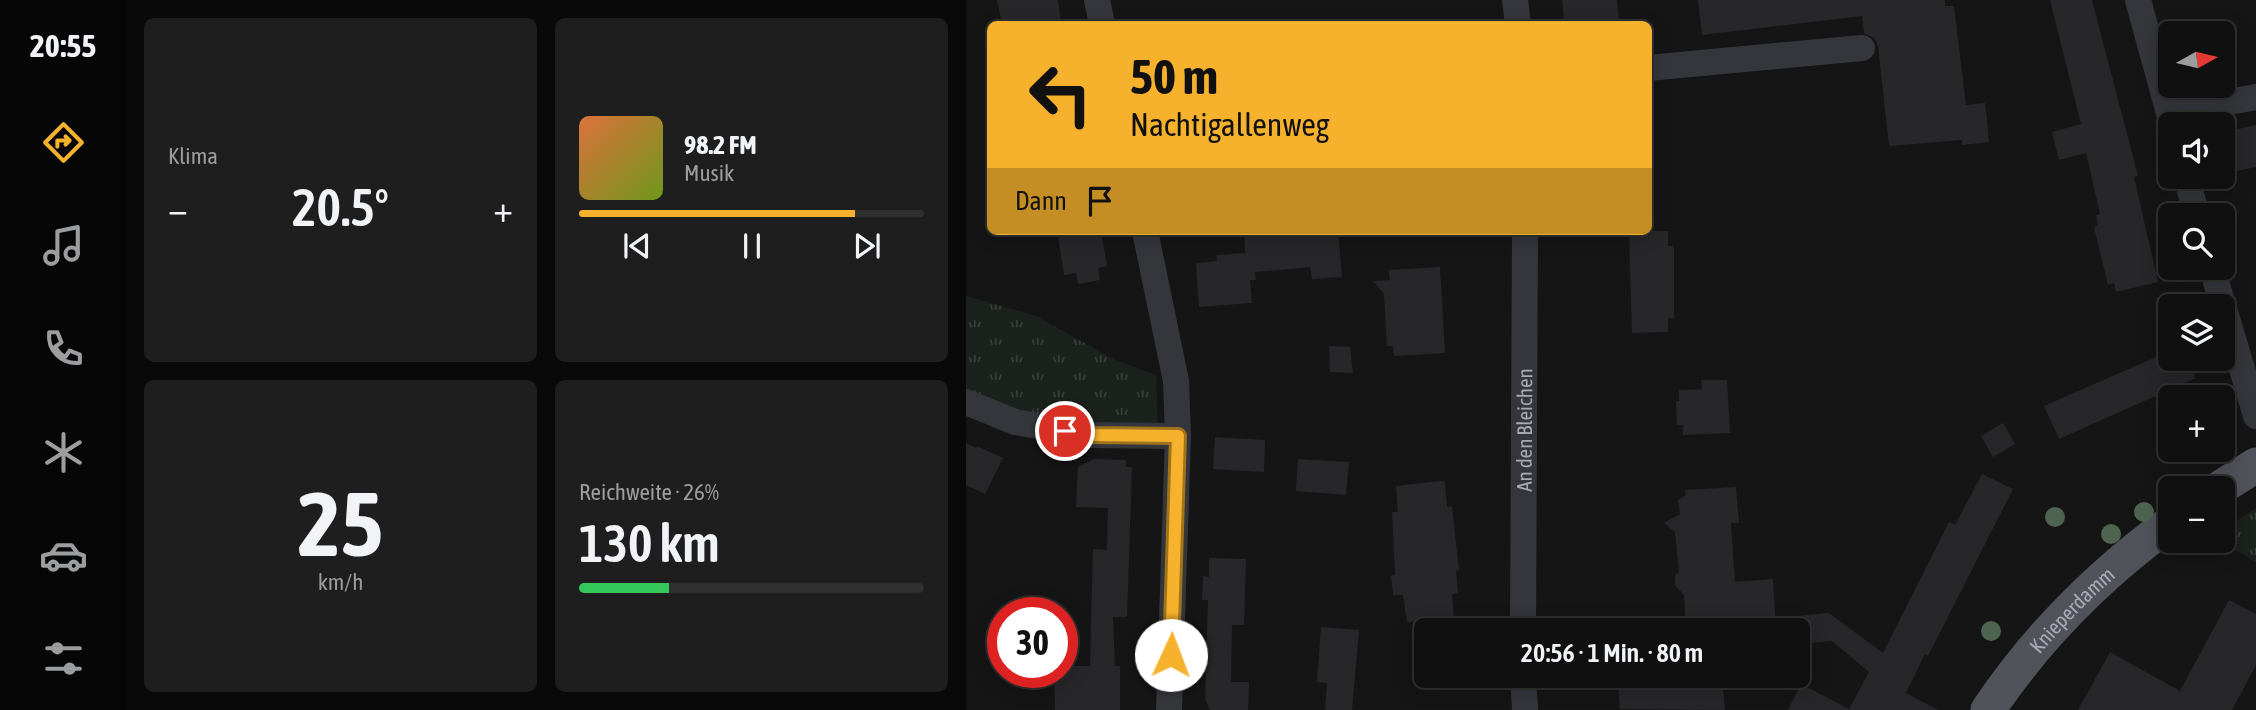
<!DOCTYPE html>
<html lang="de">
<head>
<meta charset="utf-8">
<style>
	body { margin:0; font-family:"Asap Condensed",sans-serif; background:#1e1e1e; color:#f1f3f6; height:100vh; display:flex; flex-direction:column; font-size:26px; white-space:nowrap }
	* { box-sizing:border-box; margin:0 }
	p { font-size:23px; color:#9c9d9f }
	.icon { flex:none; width:38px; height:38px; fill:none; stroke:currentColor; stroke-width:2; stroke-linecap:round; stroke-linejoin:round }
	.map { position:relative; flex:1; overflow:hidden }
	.details { display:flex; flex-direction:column; gap:18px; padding:18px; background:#090909; width:840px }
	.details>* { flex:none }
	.banner { position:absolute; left:21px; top:21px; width:665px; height:214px; border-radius:10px; box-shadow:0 4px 18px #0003,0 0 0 2px #303030; background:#f6b22d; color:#111; overflow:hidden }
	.needle { width:46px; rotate:82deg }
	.fabs { position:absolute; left:1192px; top:21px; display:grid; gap:14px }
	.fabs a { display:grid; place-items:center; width:77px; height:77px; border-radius:10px; background:#101010; box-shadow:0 4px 18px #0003,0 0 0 2px #303030; font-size:35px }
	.speed { position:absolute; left:21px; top:597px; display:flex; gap:14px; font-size:35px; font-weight:700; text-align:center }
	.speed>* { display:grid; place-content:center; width:91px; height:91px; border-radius:50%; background:#101010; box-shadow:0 4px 18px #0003,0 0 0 2px #303030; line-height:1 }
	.speed .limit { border:10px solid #d22; background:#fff; color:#111 }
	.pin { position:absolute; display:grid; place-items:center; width:60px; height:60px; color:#fff; margin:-30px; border:4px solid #fff; border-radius:50%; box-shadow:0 2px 7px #0007 }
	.me { position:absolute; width:77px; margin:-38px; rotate:2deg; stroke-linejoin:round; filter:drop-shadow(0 0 5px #0008) }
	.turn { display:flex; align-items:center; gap:24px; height:147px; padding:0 28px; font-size:32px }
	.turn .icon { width:91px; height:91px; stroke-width:2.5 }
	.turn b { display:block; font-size:49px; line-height:60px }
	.then { display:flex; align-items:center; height:66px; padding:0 28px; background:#0003; gap:14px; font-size:26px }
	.big { font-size:52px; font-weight:600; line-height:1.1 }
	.details .tile { flex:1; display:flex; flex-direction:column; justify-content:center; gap:10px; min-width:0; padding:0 24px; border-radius:10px; background:#1e1e1e }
	.details .dial { align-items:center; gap:0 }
	.dial b { font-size:91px; line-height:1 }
	.song { display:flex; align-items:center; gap:21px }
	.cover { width:84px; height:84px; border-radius:10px; background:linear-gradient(135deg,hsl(20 70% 55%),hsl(80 70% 35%)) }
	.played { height:7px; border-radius:4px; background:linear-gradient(90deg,#f6b22d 80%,#303030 80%) }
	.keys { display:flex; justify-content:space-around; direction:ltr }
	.heat { display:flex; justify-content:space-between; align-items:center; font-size:38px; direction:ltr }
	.charge { height:10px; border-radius:5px; background:linear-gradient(90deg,#34c759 26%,#303030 0) }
	.details .tiles { flex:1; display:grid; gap:18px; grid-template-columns:repeat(2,1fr) }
	.trip { position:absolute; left:448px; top:618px; width:396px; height:70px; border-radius:10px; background:#101010; box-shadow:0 4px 18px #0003,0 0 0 2px #303030; font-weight:600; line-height:70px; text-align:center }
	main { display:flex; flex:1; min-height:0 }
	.dock { display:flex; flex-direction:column; width:126px; justify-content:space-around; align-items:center; background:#060606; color:#9c9d9f }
	.dock .icon { width:49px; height:49px }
	.dock .selected { color:#f6b22d }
	.dock b { font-size:32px; color:#f1f3f6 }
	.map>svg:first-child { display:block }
</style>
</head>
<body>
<main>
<nav class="dock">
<b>20:55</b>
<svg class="icon selected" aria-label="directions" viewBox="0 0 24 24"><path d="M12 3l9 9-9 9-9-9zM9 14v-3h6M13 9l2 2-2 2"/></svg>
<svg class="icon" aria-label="music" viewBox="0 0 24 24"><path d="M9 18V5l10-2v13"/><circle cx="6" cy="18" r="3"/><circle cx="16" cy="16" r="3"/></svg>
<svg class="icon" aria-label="phone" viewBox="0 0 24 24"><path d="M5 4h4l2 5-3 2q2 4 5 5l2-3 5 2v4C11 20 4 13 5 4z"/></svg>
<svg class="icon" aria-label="climate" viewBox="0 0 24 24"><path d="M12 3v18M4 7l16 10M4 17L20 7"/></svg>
<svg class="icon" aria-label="car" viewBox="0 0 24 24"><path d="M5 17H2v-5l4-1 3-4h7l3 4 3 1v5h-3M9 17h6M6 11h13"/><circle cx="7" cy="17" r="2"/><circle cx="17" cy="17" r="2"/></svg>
<svg class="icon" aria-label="filters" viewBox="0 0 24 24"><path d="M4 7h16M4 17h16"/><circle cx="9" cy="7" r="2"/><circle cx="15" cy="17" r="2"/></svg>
</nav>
<section class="details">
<div class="tiles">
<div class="tile"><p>Klima</p>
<div class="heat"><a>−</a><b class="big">20.5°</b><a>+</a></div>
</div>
<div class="tile">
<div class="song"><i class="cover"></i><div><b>98.2 FM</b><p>Musik</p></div></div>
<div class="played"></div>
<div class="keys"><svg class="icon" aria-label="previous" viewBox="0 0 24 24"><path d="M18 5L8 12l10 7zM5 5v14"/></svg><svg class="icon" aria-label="pause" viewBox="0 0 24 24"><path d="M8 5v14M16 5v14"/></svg><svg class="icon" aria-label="next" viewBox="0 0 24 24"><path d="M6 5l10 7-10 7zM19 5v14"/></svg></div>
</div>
<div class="tile dial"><b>25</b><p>km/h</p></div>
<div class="tile"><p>Reichweite · 26%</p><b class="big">130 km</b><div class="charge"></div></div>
</div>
</section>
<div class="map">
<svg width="1290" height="710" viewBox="0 0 1290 710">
	<defs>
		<pattern id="grass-tufts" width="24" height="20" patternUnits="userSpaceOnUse" patternTransform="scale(1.75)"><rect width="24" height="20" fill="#1b211c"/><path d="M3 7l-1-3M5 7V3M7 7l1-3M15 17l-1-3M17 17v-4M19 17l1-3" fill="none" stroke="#393f3b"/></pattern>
	</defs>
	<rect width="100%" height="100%" fill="#151516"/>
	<!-- grass -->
	<path fill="url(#grass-tufts)" d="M0,296L70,316L149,360L190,375L192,430L124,432L0,399Z
		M1290,508V562L1254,541H1256L1257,530Z"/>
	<!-- building -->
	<path fill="#27272a" d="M31,0H92L95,22L79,24H36Z
		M596,0H651L653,24H598Z
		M732,0H979V6H988L1000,105L1019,103L1023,142L996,145V140L923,146L912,46L908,38L898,33L896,16L736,35Z
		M1084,0H1126L1172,176L1168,177L1192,282L1150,292L1148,283L1142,285L1128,227L1132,225L1130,215L1134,214L1120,153L1093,160L1086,132L1115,124Z
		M1290,125V167L1266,172L1263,154L1256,151V138L1263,131Z
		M97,231H135L141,266L132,268L134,280L112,284L110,273L98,275L92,236L98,235Z
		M278,231H372L376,277L346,279L344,267L289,272L290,280H284L286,303L233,307L230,263L251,261L250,255L279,253Z
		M663,231H702V246H708V318H702V332L666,333Z
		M474,267L479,353L428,356L427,346H421L418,294L407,281L424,280L423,270Z
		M363,346L384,347L387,373L364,372Z
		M1204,351V359H1221L1230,378L1093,439L1078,406Z
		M735,380H761L764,433L717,435V425H711L710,401H713V390L736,389Z
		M1037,423L1049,444L1027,457L1015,436Z
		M249,437L299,440L298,472L247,469Z
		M0,443L10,448L11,446L37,458L19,494L0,485Z
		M128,459L160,460V467H166L161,617H147L149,666H154V710H89L88,672H96V666H124L127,549L141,550L142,508L110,507L112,467Z
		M332,459L383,462L380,495L330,491Z
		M1016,474L1047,489L962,656L959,654L940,693L972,710H822L835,684L883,709L903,672L866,641L831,644V616L863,613L917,653L983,522L989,525Z
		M475,481L479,482L481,507L486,506L493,570L490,571L492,593L486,594L488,618L441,622L437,595H427L425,576L429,575L426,512H432L430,486Z
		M770,487L773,523H765L769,582L807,579L810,630H720L718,595L709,585V575L713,572L709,532L698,523L714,514L712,500L720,495L719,490Z
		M243,558L280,559L278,625H266L265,682H283L282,710H244L239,699L242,600H236L237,576L243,577Z
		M1263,600L1290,614V665L1266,710H1112L1144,652L1214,691Z
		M355,627L393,630L386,710H359L361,683L351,682Z
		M651,676H756L759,710L654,709Z"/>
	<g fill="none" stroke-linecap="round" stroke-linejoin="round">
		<!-- minor -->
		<g stroke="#35363c" stroke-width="26">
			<path d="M131,0L136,24"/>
			<path d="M549,0L552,24"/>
			<path d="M1172,0L1206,124"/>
			<path d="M682,68L896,48"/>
			<path d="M1203,113L1290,97"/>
			<path d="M1220,177L1231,215"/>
			<path d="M179,231L210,381L212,436L203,710"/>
			<path d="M1246,268L1290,416"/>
			<path d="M0,402L49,422L123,435L212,436"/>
			<path id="s1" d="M557,630L559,231"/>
			<path d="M557,676L559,710"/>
		</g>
		<!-- major -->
		<g stroke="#51535b" stroke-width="35">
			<path d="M1254,488L1290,465"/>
			<path id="s2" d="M1022,710C1071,637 1133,575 1204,523"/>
		</g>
	</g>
	<!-- trees -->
	<g fill="#4e6350">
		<circle cx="1178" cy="512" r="10"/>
		<circle cx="1089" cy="517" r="10"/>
		<circle cx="1145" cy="534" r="10"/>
		<circle cx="1025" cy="631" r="10"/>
	</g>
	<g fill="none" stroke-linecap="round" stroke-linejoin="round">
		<!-- route casing -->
		<g stroke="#a0741d" stroke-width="18">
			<path id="route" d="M99,431L123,435L212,436L205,655"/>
		</g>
		<!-- route -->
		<use href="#route" stroke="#f6b22d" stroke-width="12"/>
	</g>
	<g text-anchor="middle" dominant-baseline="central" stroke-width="7" stroke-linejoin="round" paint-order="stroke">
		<!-- street labels -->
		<g font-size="21" fill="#a6abb7" stroke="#101011">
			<text stroke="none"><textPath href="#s1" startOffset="200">An den Bleichen</textPath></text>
			<text stroke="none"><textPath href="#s2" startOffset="131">Knieperdamm</textPath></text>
		</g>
	</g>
</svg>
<div class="fabs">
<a><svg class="needle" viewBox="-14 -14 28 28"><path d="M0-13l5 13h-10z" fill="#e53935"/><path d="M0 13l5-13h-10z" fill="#9c9d9f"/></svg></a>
<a><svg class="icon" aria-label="sound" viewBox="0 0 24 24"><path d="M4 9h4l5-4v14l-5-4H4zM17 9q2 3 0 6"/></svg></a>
<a><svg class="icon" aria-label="search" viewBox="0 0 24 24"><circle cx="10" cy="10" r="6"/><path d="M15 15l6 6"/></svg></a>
<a><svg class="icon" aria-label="layers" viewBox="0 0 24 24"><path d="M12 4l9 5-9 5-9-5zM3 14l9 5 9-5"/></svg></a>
<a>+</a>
<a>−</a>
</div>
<div class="speed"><div class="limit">30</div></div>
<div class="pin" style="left:99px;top:431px;background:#d93025"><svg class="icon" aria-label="arrive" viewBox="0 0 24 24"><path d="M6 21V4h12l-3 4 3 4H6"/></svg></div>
<svg class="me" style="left:205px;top:655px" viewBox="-20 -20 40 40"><circle r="19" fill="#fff"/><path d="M0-13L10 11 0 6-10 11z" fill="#f6b22d"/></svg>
<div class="trip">20:56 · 1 Min. · 80 m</div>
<div class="banner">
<div class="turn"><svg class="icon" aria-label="left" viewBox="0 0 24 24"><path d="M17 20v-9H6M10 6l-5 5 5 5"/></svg><div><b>50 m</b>Nachtigallenweg</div></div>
<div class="then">Dann<svg class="icon" aria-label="arrive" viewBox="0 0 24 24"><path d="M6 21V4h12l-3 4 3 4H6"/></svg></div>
</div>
</div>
</main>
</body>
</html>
